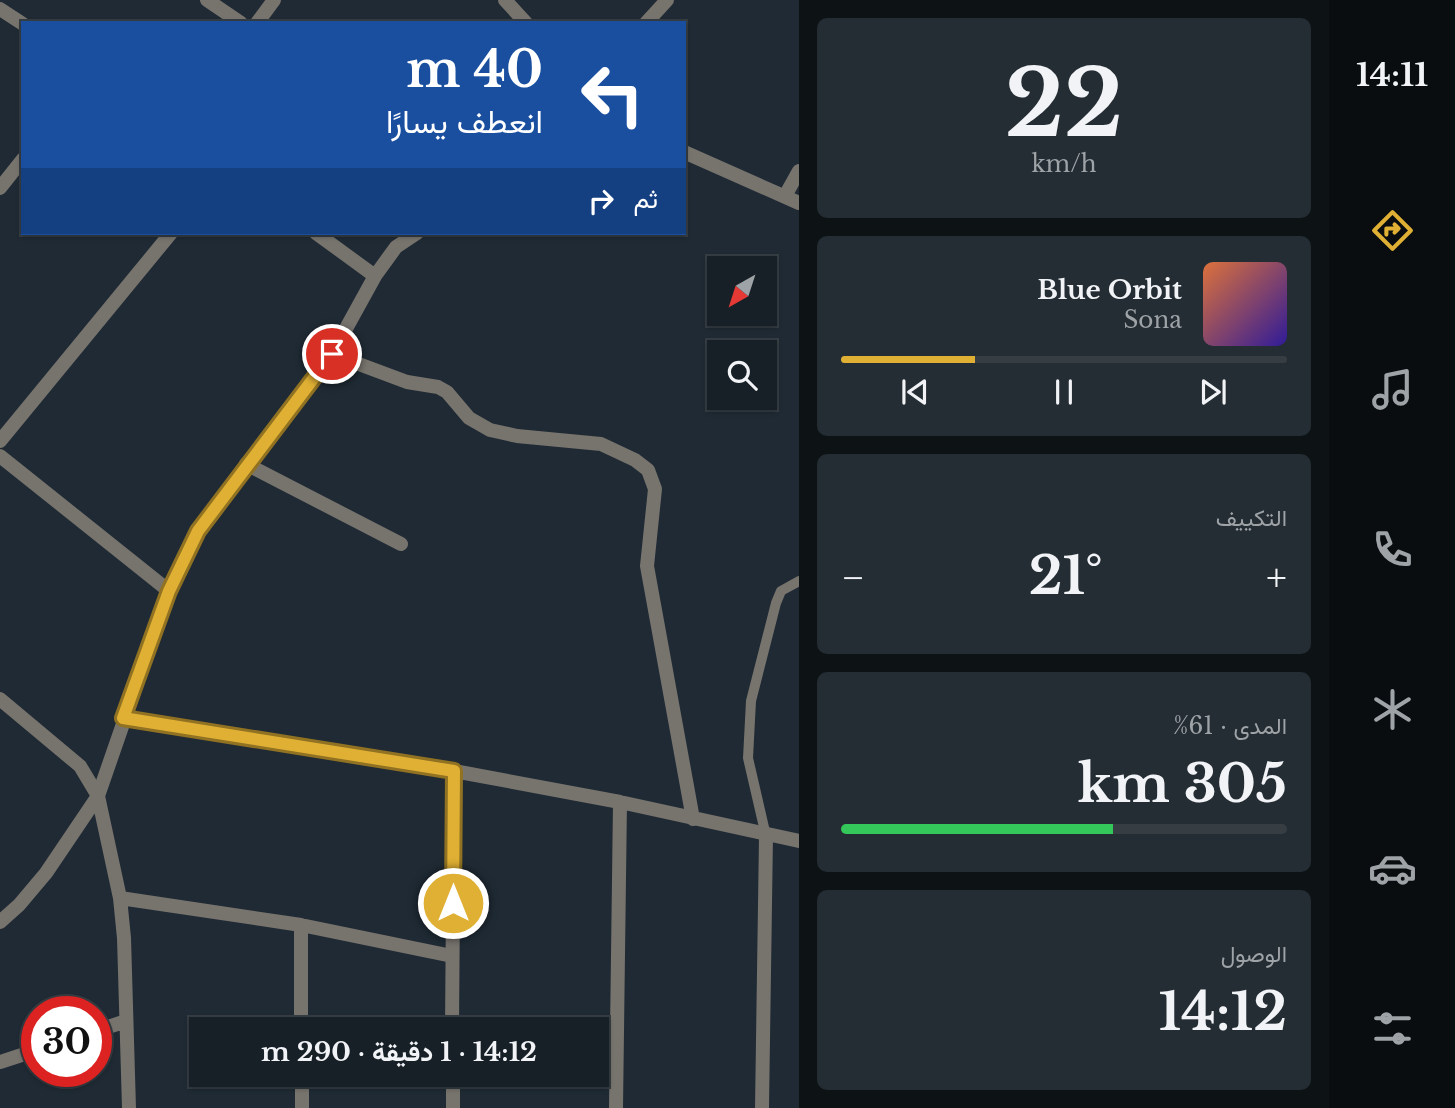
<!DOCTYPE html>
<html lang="ar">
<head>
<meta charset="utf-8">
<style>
	body { margin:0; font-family:"Libre Baskerville",Vazirmatn,serif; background:#242d33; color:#f1f3f6; direction:rtl; height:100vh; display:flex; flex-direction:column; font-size:26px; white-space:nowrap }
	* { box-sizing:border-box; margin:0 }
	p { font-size:23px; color:#9ea3a7 }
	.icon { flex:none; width:38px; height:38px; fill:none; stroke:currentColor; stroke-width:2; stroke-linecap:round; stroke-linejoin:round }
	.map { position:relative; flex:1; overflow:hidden; direction:ltr }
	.sheet { display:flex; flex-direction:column; gap:18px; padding:18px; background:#0d1215; width:530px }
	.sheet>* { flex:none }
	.banner { position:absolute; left:21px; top:21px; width:665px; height:214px; border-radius:0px; box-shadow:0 2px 5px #0004,0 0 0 2px #363e44; direction:rtl; background:#1a4fa0; color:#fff; overflow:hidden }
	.needle { width:46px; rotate:219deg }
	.controls { position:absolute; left:707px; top:256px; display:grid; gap:14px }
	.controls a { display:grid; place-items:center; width:70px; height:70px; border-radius:0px; background:#172027; box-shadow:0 2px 5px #0004,0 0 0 2px #363e44; font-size:35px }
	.speed { position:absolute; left:21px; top:996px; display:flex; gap:14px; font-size:35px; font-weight:700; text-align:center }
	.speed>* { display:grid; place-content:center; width:91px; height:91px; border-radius:50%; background:#172027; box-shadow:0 2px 5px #0004,0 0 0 2px #363e44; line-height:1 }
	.speed .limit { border:10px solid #d22; background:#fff; color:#111 }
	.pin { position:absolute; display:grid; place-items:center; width:60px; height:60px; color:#fff; margin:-30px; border:4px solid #fff; border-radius:50%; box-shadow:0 2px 7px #0007 }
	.me { position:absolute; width:77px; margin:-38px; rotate:0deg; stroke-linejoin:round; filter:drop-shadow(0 0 5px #0008) }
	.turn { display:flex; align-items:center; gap:24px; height:147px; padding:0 28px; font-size:32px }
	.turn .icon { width:91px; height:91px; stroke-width:2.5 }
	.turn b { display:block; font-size:49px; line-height:60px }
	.then { display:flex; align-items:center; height:66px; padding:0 28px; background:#0003; gap:14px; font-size:26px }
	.big { font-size:52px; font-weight:700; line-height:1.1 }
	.sheet .widget { flex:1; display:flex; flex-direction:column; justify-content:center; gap:10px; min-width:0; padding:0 24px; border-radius:10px; background:#242d33 }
	.sheet .dial { align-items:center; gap:0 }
	.dial b { font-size:91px; line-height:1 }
	.song { display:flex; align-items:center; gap:21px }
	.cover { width:84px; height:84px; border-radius:10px; background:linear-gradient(135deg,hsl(20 70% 55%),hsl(250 70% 35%)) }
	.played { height:7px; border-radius:4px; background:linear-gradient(90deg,#dfb034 30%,#363e44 30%) }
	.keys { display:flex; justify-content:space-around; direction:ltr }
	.heat { display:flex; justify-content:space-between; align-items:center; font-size:38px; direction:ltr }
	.charge { height:10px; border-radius:5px; background:linear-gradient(90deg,#34c759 61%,#363e44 0) }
	.trip { position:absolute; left:189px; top:1017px; width:420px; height:70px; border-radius:0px; background:#172027; box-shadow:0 2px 5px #0004,0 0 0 2px #363e44; font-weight:700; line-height:70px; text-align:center; direction:rtl }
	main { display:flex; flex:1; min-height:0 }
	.dock { display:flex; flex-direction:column; width:126px; justify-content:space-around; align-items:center; background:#090d10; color:#9ea3a7 }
	.dock .icon { width:49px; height:49px }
	.dock .on { color:#dfb034 }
	.dock b { font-size:32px; color:#f1f3f6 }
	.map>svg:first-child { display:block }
</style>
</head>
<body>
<main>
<nav class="dock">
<b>14:11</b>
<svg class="icon on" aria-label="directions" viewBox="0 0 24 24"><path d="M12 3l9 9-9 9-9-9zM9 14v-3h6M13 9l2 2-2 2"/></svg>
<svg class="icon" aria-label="music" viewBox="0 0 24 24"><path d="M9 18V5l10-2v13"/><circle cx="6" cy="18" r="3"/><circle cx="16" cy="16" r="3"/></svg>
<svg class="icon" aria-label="phone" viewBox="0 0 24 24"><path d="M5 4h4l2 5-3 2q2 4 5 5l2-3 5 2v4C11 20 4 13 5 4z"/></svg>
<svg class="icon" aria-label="climate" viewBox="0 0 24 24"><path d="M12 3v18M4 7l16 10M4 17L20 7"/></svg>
<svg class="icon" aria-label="car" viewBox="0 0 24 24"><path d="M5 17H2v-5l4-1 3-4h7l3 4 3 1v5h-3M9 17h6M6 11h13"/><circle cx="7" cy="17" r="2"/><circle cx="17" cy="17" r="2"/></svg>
<svg class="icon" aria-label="filters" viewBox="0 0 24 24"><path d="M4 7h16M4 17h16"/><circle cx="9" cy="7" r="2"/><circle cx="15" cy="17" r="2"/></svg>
</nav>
<section class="sheet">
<div class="widget dial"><b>22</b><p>km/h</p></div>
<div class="widget">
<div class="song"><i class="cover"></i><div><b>Blue Orbit</b><p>Sona</p></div></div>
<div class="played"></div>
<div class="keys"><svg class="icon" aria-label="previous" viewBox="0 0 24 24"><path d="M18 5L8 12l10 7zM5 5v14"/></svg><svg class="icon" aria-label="pause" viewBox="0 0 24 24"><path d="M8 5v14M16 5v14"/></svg><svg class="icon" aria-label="next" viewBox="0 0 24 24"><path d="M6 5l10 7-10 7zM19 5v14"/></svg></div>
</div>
<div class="widget"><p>التكييف</p>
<div class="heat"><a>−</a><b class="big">21°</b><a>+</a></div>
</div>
<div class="widget"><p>المدى · 61%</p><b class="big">305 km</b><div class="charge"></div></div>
<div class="widget"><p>الوصول</p><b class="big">14:12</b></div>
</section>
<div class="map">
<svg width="799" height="1108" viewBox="0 0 799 1108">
	<rect width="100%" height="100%" fill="#1f2a34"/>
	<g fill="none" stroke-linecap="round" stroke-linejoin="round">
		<!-- service -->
		<path stroke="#77736d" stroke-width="10" d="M766,836L748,758L751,701L776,603L781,591L799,581"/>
		<!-- minor -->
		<path stroke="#77736d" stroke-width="14" d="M207,0L241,23
			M505,0L526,23
			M0,9L23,24
			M257,23L274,0
			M646,23L667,0
			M684,152L799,203
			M0,188L23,159
			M785,196L799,171
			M316,233L375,276
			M332,354L407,382L438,387L447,392L469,418L490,430L517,436L601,444L635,460L648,470L655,489L647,566L693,819
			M0,441L171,233
			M0,456L169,591
			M246,464L401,544
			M0,699L80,766L98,796L120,898L124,938L129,1108
			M123,718L454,771L620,802L799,841
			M120,898L301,925L452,956
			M0,922L19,905L46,873L98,796L169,591L198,531L332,354L375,276L396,247L417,233
			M301,925V1029
			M452,1029L454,771
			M96,1031L126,1021
			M0,1062L37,1050
			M302,1074V1108
			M453,1074V1108
			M616,1108L620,802
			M762,1108L766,836"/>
	</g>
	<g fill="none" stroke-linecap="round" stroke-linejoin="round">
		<!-- route casing -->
		<g stroke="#917222" stroke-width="18">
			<path id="route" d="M332,354L198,531L169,591L123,718L454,771L453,903"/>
		</g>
		<!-- route -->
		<use href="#route" stroke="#dfb034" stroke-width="12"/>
	</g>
</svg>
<div class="controls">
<a><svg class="needle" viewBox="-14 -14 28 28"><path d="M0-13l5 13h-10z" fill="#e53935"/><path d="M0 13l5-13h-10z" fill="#9ea3a7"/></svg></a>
<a><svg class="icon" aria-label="search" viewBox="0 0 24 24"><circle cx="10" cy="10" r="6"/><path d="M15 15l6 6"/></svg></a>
</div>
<div class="speed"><div class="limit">30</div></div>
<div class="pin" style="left:332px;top:354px;background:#d93025"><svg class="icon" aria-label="arrive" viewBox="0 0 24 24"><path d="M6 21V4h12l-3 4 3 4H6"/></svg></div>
<svg class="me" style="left:453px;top:903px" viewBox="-20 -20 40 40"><circle r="17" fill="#dfb034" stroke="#fff" stroke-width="3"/><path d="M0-11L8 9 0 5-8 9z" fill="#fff"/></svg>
<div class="trip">14:12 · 1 دقيقة · 290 m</div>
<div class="banner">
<div class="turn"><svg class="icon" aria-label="left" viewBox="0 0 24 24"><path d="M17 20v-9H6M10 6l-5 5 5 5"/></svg><div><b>40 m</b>انعطف يسارًا</div></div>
<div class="then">ثم<svg class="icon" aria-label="right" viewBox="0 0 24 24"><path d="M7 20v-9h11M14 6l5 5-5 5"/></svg></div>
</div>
</div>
</main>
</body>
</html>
